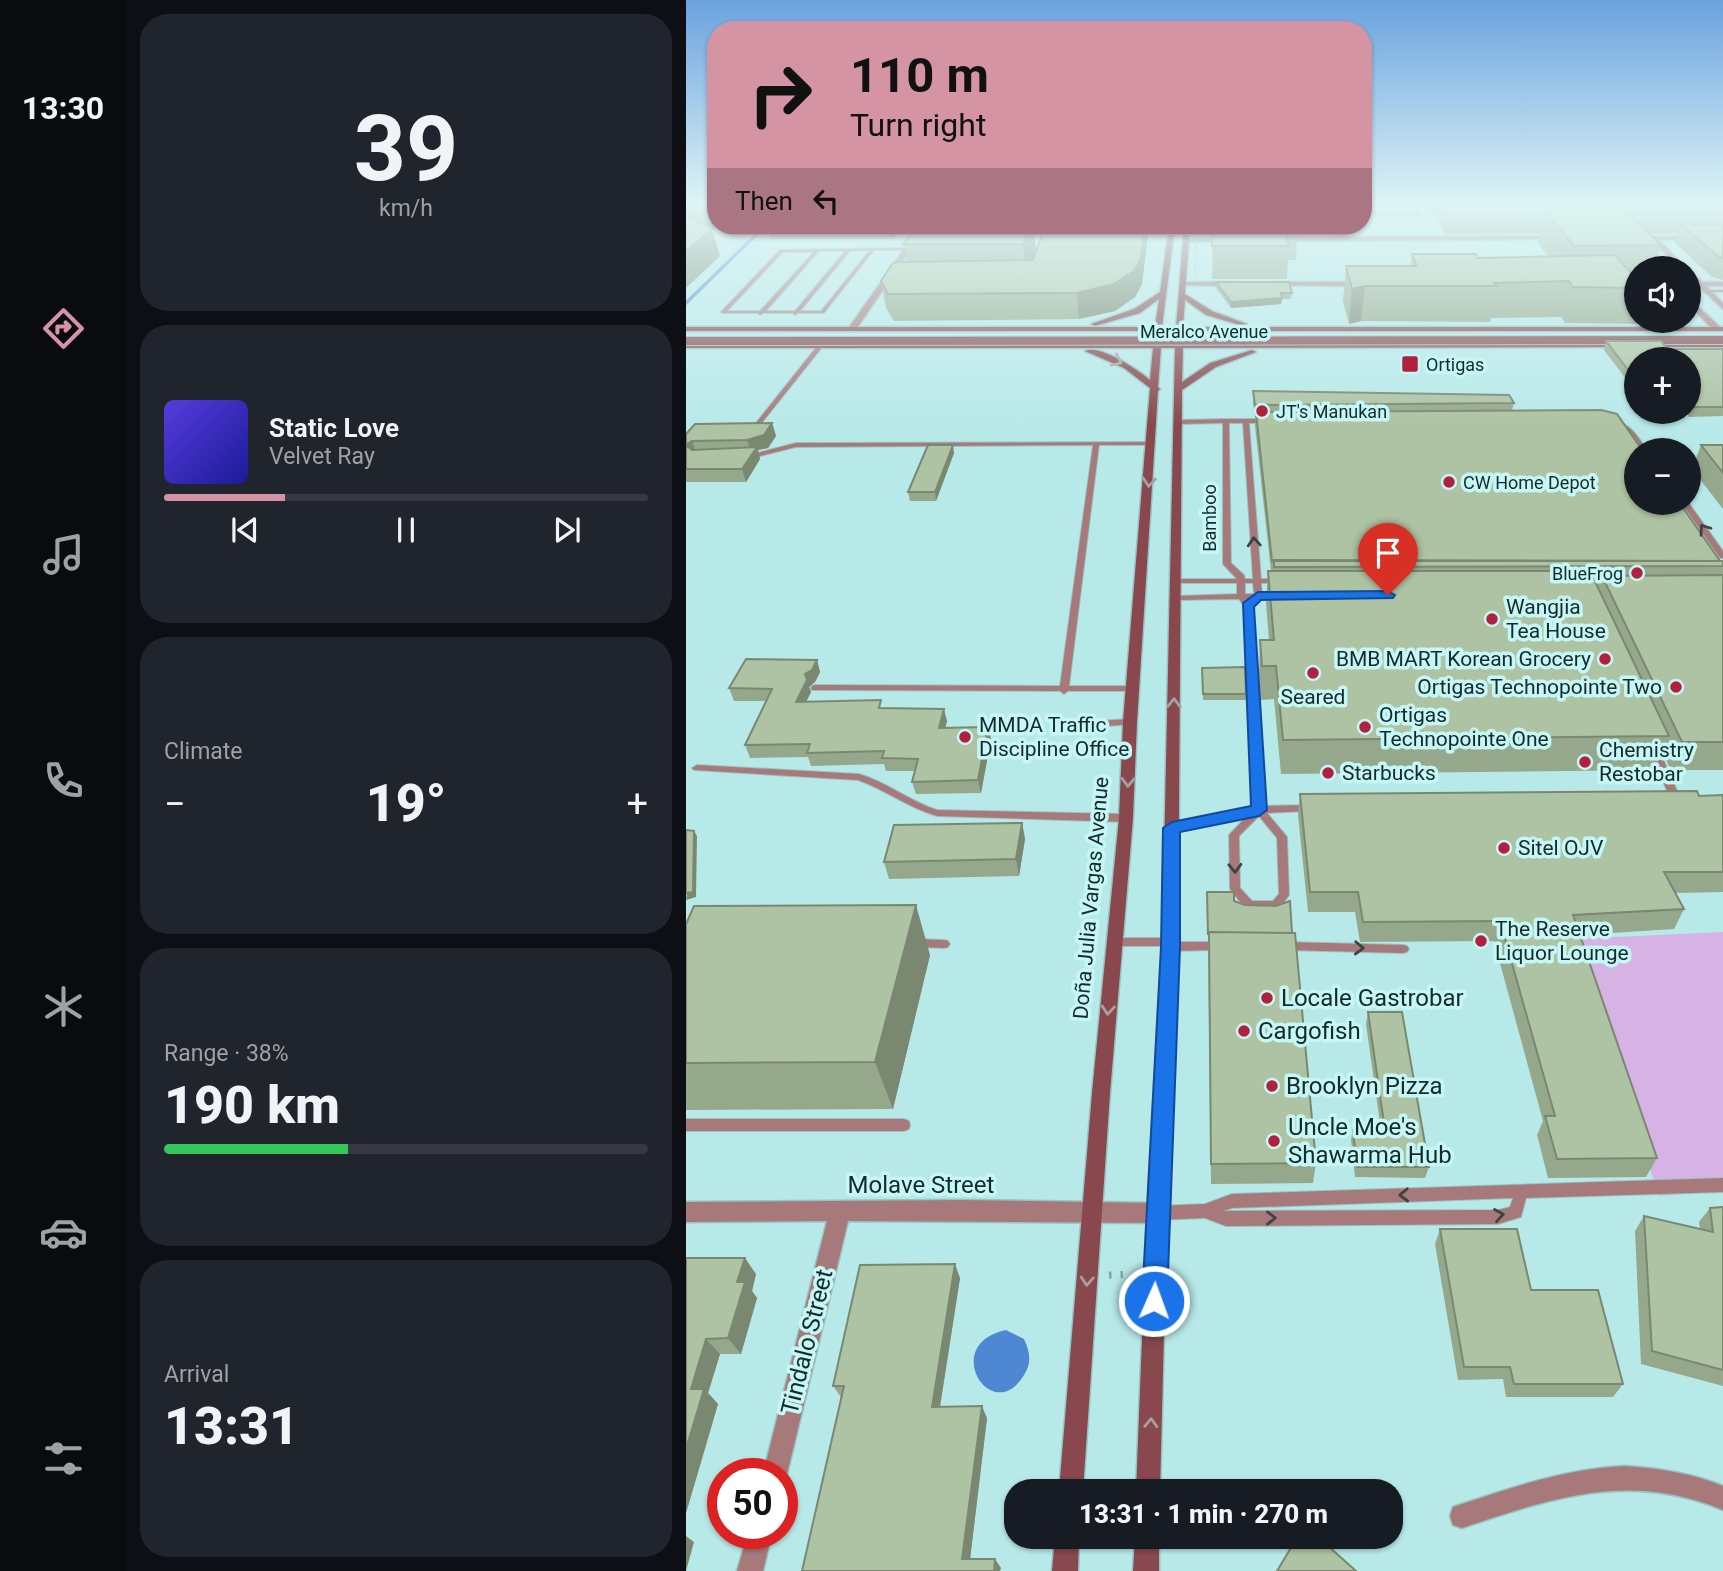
<!DOCTYPE html>
<html lang="en">
<head>
<meta charset="utf-8">
<style>
	body { margin:0; font-family:Roboto,sans-serif; background:#20242c; color:#f1f3f6; height:100vh; display:flex; flex-direction:column; font-size:26px; white-space:nowrap }
	* { box-sizing:border-box; margin:0 }
	p { font-size:23px; color:#9ea1a6 }
	.icon { flex:none; width:38px; height:38px; fill:none; stroke:currentColor; stroke-width:2; stroke-linecap:round; stroke-linejoin:round }
	.map { position:relative; flex:1; overflow:hidden }
	.panel { display:flex; flex-direction:column; gap:14px; padding:14px; background:#0d0f14; width:560px }
	.panel>* { flex:none }
	.banner { position:absolute; left:21px; top:21px; width:665px; height:214px; border-radius:28px; box-shadow:0 2px 5px #0004; background:#d594a4; color:#111; overflow:hidden }
	.controls { position:absolute; left:938px; top:256px; display:grid; gap:14px }
	.controls a { display:grid; place-items:center; width:77px; height:77px; border-radius:50%; background:#171b24; box-shadow:0 2px 5px #0004; font-size:35px }
	.speed { position:absolute; left:21px; top:1458px; display:flex; gap:14px; font-size:35px; font-weight:700; text-align:center }
	.speed>* { display:grid; place-content:center; width:91px; height:91px; border-radius:50%; background:#171b24; box-shadow:0 2px 5px #0004; line-height:1 }
	.speed .limit { border:10px solid #d22; background:#fff; color:#111 }
	.pin { position:absolute; display:grid; place-items:center; width:60px; height:60px; color:#fff; margin:-72px -30px; border-radius:50% 50% 50% 0; rotate:-45deg; box-shadow:0 0 7px #0007 }
	.pin .icon { rotate:45deg }
	.me { position:absolute; width:77px; margin:-38px; rotate:2deg; stroke-linejoin:round; filter:drop-shadow(0 0 5px #0008) }
	.turn { display:flex; align-items:center; gap:24px; height:147px; padding:0 28px; font-size:32px }
	.turn .icon { width:91px; height:91px; stroke-width:2.5 }
	.turn b { display:block; font-size:49px; line-height:60px }
	.then { display:flex; align-items:center; height:66px; padding:0 28px; background:#0003; gap:14px; font-size:26px }
	.big { font-size:52px; font-weight:800; line-height:1.1 }
	.panel .card { flex:1; display:flex; flex-direction:column; justify-content:center; gap:10px; min-width:0; padding:0 24px; border-radius:28px; background:#20242c }
	.panel .dial { align-items:center; gap:0 }
	.dial b { font-size:91px; line-height:1 }
	.song { display:flex; align-items:center; gap:21px }
	.cover { width:84px; height:84px; border-radius:10px; background:linear-gradient(135deg,hsl(250 70% 55%),hsl(240 70% 35%)) }
	.played { height:7px; border-radius:4px; background:linear-gradient(90deg,#d594a4 25%,#363941 25%) }
	.keys { display:flex; justify-content:space-around; direction:ltr }
	.heat { display:flex; justify-content:space-between; align-items:center; font-size:38px; direction:ltr }
	.charge { height:10px; border-radius:5px; background:linear-gradient(90deg,#34c759 38%,#363941 0) }
	.trip { position:absolute; left:318px; top:1479px; width:399px; height:70px; border-radius:28px; background:#171b24; box-shadow:0 2px 5px #0004; font-weight:800; line-height:70px; text-align:center }
	main { display:flex; flex:1; min-height:0 }
	.tab-bar { display:flex; flex-direction:column; width:126px; justify-content:space-around; align-items:center; background:#090b0e; color:#9ea1a6 }
	.tab-bar .icon { width:49px; height:49px }
	.tab-bar .on { color:#d594a4 }
	.tab-bar b { font-size:32px; color:#f1f3f6 }
	.map>svg:first-child { display:block }
</style>
</head>
<body>
<main>
<nav class="tab-bar">
<b>13:30</b>
<svg class="icon on" aria-label="directions" viewBox="0 0 24 24"><path d="M12 3l9 9-9 9-9-9zM9 14v-3h6M13 9l2 2-2 2"/></svg>
<svg class="icon" aria-label="music" viewBox="0 0 24 24"><path d="M9 18V5l10-2v13"/><circle cx="6" cy="18" r="3"/><circle cx="16" cy="16" r="3"/></svg>
<svg class="icon" aria-label="phone" viewBox="0 0 24 24"><path d="M5 4h4l2 5-3 2q2 4 5 5l2-3 5 2v4C11 20 4 13 5 4z"/></svg>
<svg class="icon" aria-label="climate" viewBox="0 0 24 24"><path d="M12 3v18M4 7l16 10M4 17L20 7"/></svg>
<svg class="icon" aria-label="car" viewBox="0 0 24 24"><path d="M5 17H2v-5l4-1 3-4h7l3 4 3 1v5h-3M9 17h6M6 11h13"/><circle cx="7" cy="17" r="2"/><circle cx="17" cy="17" r="2"/></svg>
<svg class="icon" aria-label="filters" viewBox="0 0 24 24"><path d="M4 7h16M4 17h16"/><circle cx="9" cy="7" r="2"/><circle cx="15" cy="17" r="2"/></svg>
</nav>
<section class="panel">
<div class="card dial"><b>39</b><p>km/h</p></div>
<div class="card">
<div class="song"><i class="cover"></i><div><b>Static Love</b><p>Velvet Ray</p></div></div>
<div class="played"></div>
<div class="keys"><svg class="icon" aria-label="previous" viewBox="0 0 24 24"><path d="M18 5L8 12l10 7zM5 5v14"/></svg><svg class="icon" aria-label="pause" viewBox="0 0 24 24"><path d="M8 5v14M16 5v14"/></svg><svg class="icon" aria-label="next" viewBox="0 0 24 24"><path d="M6 5l10 7-10 7zM19 5v14"/></svg></div>
</div>
<div class="card"><p>Climate</p>
<div class="heat"><a>−</a><b class="big">19°</b><a>+</a></div>
</div>
<div class="card"><p>Range · 38%</p><b class="big">190 km</b><div class="charge"></div></div>
<div class="card"><p>Arrival</p><b class="big">13:31</b></div>
</section>
<div class="map">
<svg width="1037" height="1571" viewBox="0 0 1037 1571">
	<rect width="100%" height="100%" fill="#b8e9e9"/>
	<!-- green -->
	<path fill="#d6b2e5" d="M1037,932V1191L973,1196L888,939Z"/>
	<!-- water -->
	<path fill="#4e87d2" d="M320,1330L338,1339C344,1352 346,1363 338,1375C306,1428 253,1344 320,1330Z"/>
	<g fill="none" stroke-linecap="round" stroke-linejoin="round">
		<!-- stream -->
		<path stroke="#4e87d2" stroke-width="3.5" d="M0,303L79,226"/>
		<!-- lane casing -->
		<g stroke="#98c3c3" stroke-width="2">
			<path id="lane" d="M733,210L735,211V215H677V213H732L731,211Z
				M645,226H649L657,240H655Z
				M221,248L223,250H188L138,313H112L109,315L107,313H77L74,315L72,313H37L35,312L94,250ZM184,250L135,311H114L164,251ZM133,251H159L109,311H80ZM97,252H128L74,311H41Z
				M1021,290H1037V292H1019Z
				M132,345L137,346L70,430H66V428Z
				M540,419H580L583,421L580,423H563L575,579H592L596,581L592,583H575L576,594H595V598L573,599L567,602H564V599H561L566,606L578,806L624,805L629,808L624,811L581,813L601,837L603,895L594,908L590,909L559,908L544,889L543,835L561,816L486,832L482,831L481,828L482,825L486,824L568,808L558,606L553,599L489,600L485,598L489,596L551,594V583H489L485,581L489,579H551L537,564V423L493,424L490,422L493,420ZM543,423H557L567,579H559L558,575L545,563ZM559,583H567L568,594H559ZM573,816L591,838L593,894L587,901H566L554,888L553,836Z
				M928,422C946,424 951,436 961,450H955L941,430L928,424Z
				M468,442L469,443L466,445H413L383,686H446L449,687L450,689L449,691H382L378,694L374,691L126,690L125,688L126,686L129,685L374,686L407,445L110,447L62,459L60,458V456L110,443Z
				M995,502H1002L1037,551V558H1034Z
				M444,719L447,720L448,722L447,724L395,728L390,725L395,722Z
				M969,749L974,752L996,802L994,804H988L986,802L964,752Z
				M11,765L173,774C201,782 223,801 251,810L440,814L445,818L440,822L251,816C223,808 200,790 172,780L8,770L6,768Z
				M427,938H484L488,939L489,942H533L537,943L539,946L537,949L533,950L484,951L480,950L479,946H427L423,945L421,942L423,939Z
				M230,939L258,940L262,941L264,944L262,947L258,948L230,947L226,946L224,943L226,940Z
				M600,942L717,945L721,946L723,949L721,952L717,953L600,950L596,949L594,946L596,943Z
				M0,1119H218L223,1121L224,1125L223,1129L218,1131H0Z
				M1037,1178V1192L840,1198L835,1217L812,1224L540,1226L519,1218L471,1220L466,1218L464,1213L466,1208L471,1206L519,1204L546,1194ZM827,1198L824,1207L812,1210L537,1211L546,1208Z"/>
		</g>
		<!-- street casing -->
		<g stroke="#98c3c3" stroke-width="3">
			<path id="street" d="M234,226H240L169,331H163L162,329Z
				M870,236L872,239L593,241L590,239L593,237Z
				M1037,236V240H973L1000,268H993L966,240L947,238L950,236Z
				M545,238L547,241L501,242L498,240Z
				M1003,271L1016,282H1037V286H1020L1037,303V309L1012,286L1009,285L1003,277Z
				M495,282H549L552,284L549,286L493,285Z
				M587,282H675L678,284L675,286L585,285Z
				M1003,298L1034,327V331H1028L1003,304Z
				M276,1200L471,1203L478,1206L481,1213L478,1220L471,1223L162,1221L101,1474L96,1483V1474H77L141,1221L0,1222V1202Z
				M938,1466C971,1468 1006,1473 1037,1486V1510C943,1471 866,1498 776,1528L767,1525L764,1516L767,1507L776,1504C830,1486 881,1469 938,1466Z
				M62,1533H86L77,1571H51Z"/>
		</g>
		<!-- secondary casing -->
		<g stroke="#98c3c3" stroke-width="3">
			<path id="secondary" d="M677,206H766L677,208Z
				M483,226H489L476,327H490L498,226H504L499,294L526,311L561,324L557,326L520,315L499,300L497,327H1037V331H497V343H938L942,345L938,347L497,348L496,382L524,363L566,350L570,352L530,367L496,390L492,947L481,1213L474,1491H450L461,1213L476,947L489,348H475L472,387L474,389L472,391L451,722L447,818L424,1093L397,1491H373L406,1093L433,818L437,722L464,388L438,368L399,351C414,344 452,370 464,380L467,348H0V344L467,343L468,331H0V327H469L473,299L454,313L409,326L405,324L448,309L474,292ZM476,331H489V343H475Z
				M958,343H1037V347H958Z
				M369,1536H393L392,1571H366Z
				M449,1536H473V1571H447Z"/>
		</g>
		<!-- path -->
		<path stroke="#80a7a7" stroke-width="7" stroke-dasharray="2.5 9" stroke-linecap="butt" d="M423,1275L446,1274"/>
		<!-- lane -->
		<use href="#lane" fill="#a7797b" fill-rule="evenodd"/>
		<!-- street -->
		<use href="#street" fill="#a7797b" fill-rule="evenodd"/>
		<!-- secondary -->
		<use href="#secondary" fill="#88484d" fill-rule="evenodd"/>
		<!-- secondary-bridge casing -->
		<g stroke="#98c3c3" stroke-width="10" stroke-linecap="butt">
			<path id="secondary-bridge" d="M0,341L1037,340"/>
		</g>
		<!-- path-bridge -->
		<path stroke="#80a7a7" stroke-width="2" stroke-dasharray="1 2.5" stroke-linecap="butt" d="M509,276L511,226"/>
		<!-- secondary-bridge -->
		<use href="#secondary-bridge" stroke="#88484d" stroke-width="8"/>
	</g>
	<!-- wall -->
	<path fill="#96a88c" d="M746,206H1037V280L1026,277L989,243L992,234H963L975,245L969,268H950V320H952L951,324L879,323L875,317L805,318L804,322L675,321L663,324L657,301L660,266H724L726,254L792,258L862,256L852,243L854,234H760L745,210Z
		M80,226H218L207,239H84Z
		M231,226H347L350,251L375,226H463L456,284L449,297L429,311L393,319L208,321L200,308L195,281L221,262L217,244Z
		M518,226H649L648,235H611L610,260H602L601,279H526L527,235H518Z
		M652,226H664L663,235H657Z
		M530,282L606,293L605,299H596L595,304L545,308L530,288Z
		M920,341L981,349H1037V416L1003,417L999,411H1003V359H950V400L938,384L940,379L918,350Z
		M567,391L828,403L826,410L1034,561H1037V770H985L976,752L969,770L595,774L588,699L574,700L573,673L574,640H583L580,603L582,571H585L569,426L570,418H569L567,403Z
		M86,423L90,436L82,448L72,450L74,459L60,482H0V434Z
		M1015,445H1037V509L1006,469Z
		M268,453L250,501H224L222,492Z
		M131,660L134,672L129,682L123,687L125,692L120,702L198,708L261,721L259,728L305,739L295,793L230,794L226,782L229,771H200L198,764L125,766L122,757L64,758L59,745L80,701H48L43,688Z
		M516,668L560,694V700H517Z
		M614,794L1037,795V892L989,893L998,909L988,929L894,935L971,1158L960,1177L862,1178L851,1135L857,1121L808,941L674,942L669,912H622L612,815Z
		M336,823L339,839L333,876L203,879L198,862Z
		M548,901L630,1163L627,1183L525,1184L522,941Z
		M0,924L244,955L207,1109L0,1110Z
		M682,1012L743,1167L739,1178L669,1177L665,1140L667,1130H695L680,1024Z
		M1037,1207V1386L955,1364L949,1231L958,1216L1014,1229L1013,1222L1024,1208Z
		M754,1229L845,1290L937,1384L927,1397H820L817,1379L772,1380L749,1244Z
		M0,1258L70,1274L66,1291L71,1298L55,1354H34L22,1393L32,1404L0,1513Z
		M274,1278L254,1407L301,1418L284,1559L315,1568L116,1571L155,1397L147,1386Z"/>
	<!-- shaded-wall -->
	<path fill="#7a8872" d="M4,206H30V226H40L0,234V207Z
		M205,226H218L207,239Z
		M344,226H347L350,251L341,277L337,244Z
		M459,226H463L456,284L449,297L429,311L393,319L391,293Z
		M26,229L34,256L0,288V251Z
		M679,286L675,321L663,324L666,289Z
		M596,298L595,304L545,308V302Z
		M86,423L90,436L82,448L72,450L74,459L60,482L56,469L65,452L61,440Z
		M6,441L10,453L0,445Z
		M267,445L268,453L250,501L249,492Z
		M131,660L134,672L129,682L123,687L125,692L114,714L110,702L119,674Z
		M258,709L261,721L256,740L253,728Z
		M302,727L305,739L295,793L292,780Z
		M336,823L339,839L333,876L330,859Z
		M8,831L11,836L10,897L0,900Z
		M230,905L244,955L207,1109L189,1062Z
		M59,1258L70,1274L66,1291L71,1298L55,1354L42,1338L51,1282Z
		M269,1264L274,1278L252,1419L246,1407Z
		M20,1339L34,1354L22,1393L32,1404L0,1513V1449L5,1389Z
		M296,1406L301,1418L283,1568L276,1559Z
		M0,1536L8,1542L0,1571Z
		M309,1559L315,1568L314,1571H308Z"/>
	<!-- building -->
	<path fill="#aec3a3" stroke="#7a8872" stroke-width="2" d="M756,206H1037V215H944L939,211L859,212L858,216H762Z
		M939,211L975,245L888,246L859,212Z
		M0,216L26,229L0,251Z
		M994,224H1037V258L1033,257Z
		M231,226H344L337,244H217Z
		M375,226H459L455,258L448,271L428,284L391,293L202,294L195,281L207,263L213,262L347,260L359,227Z
		M527,226H611V227H599L603,246H526Z
		M726,254H790L792,258L929,255L950,278V288L887,287L883,281L808,283L811,286H679L666,289L660,266H731Z
		M530,282H603L606,293H595L596,298L545,302Z
		M920,341H975L981,349H1037V407H1007L1003,402V359H950V387L941,375H946Z
		M567,391L823,395L828,403L569,405Z
		M915,410L931,414L956,450H950V502H993L1034,561H586L570,412Z
		M86,423L78,435L61,440L6,441L0,445L6,450L71,447L56,469H0V434L9,424Z
		M242,445H267L249,492H222Z
		M1015,445H1037V473Z
		M588,560L1037,561V566L588,567Z
		M582,571H904L983,736L597,740L590,666H576L574,640H588Z
		M1037,575V742H996L916,576Z
		M60,659L131,660L126,670L119,674L121,680L110,702L195,700L193,708L258,709L253,728L302,727L292,780L226,782L232,759L196,758L198,751L121,753L124,744L59,745L86,689L43,688Z
		M559,667L560,694H517L516,668Z
		M1011,791L1013,796L1037,795V872H978L998,909L887,915L971,1158L871,1159L859,1116H869L814,921L677,922L672,892H624L614,794Z
		M336,823L330,859L198,862L208,825Z
		M0,830L8,831L7,892L0,893Z
		M521,892H548V901L559,905L590,906L604,901L606,933L523,932L522,935Z
		M230,905L189,1062L0,1063V924L8,906Z
		M523,932L609,933L630,1163L525,1164Z
		M682,1012H716L743,1167H671L667,1130H699Z
		M1037,1207V1370L966,1351L958,1216L1027,1232L1024,1208Z
		M754,1229H831L845,1290H912L937,1384H828L824,1367H778Z
		M0,1258H59L51,1282H59L42,1338L20,1339L5,1389H18L0,1449Z
		M269,1264L246,1407L296,1406L276,1559H309L308,1571H116L158,1386H147L174,1265Z
		M612,1536H631L670,1571H591Z"/>
	<!-- one-way arrows -->
	<defs><path id="oneway-chevron" d="M-2-3.5L2.5 0L-2 3.5" fill="none" stroke-width="1.6" stroke-linecap="round" stroke-linejoin="round" transform="scale(1.75)"/></defs>
	<g stroke="#a6a0a2">
		<use href="#oneway-chevron" transform="translate(431 361) rotate(25)"/>
		<use href="#oneway-chevron" transform="translate(463 482) rotate(95)"/>
		<use href="#oneway-chevron" transform="translate(488 703) rotate(-89)"/>
		<use href="#oneway-chevron" transform="translate(442 782) rotate(92)"/>
		<use href="#oneway-chevron" transform="translate(422 1010) rotate(95)"/>
		<use href="#oneway-chevron" transform="translate(401 1281) rotate(94)"/>
		<use href="#oneway-chevron" transform="translate(465 1423) rotate(-88)"/>
	</g>
	<g stroke="#424242">
		<use href="#oneway-chevron" transform="translate(1018 529) rotate(-126)"/>
		<use href="#oneway-chevron" transform="translate(568 542) rotate(-94)"/>
		<use href="#oneway-chevron" transform="translate(549 868) rotate(88)"/>
		<use href="#oneway-chevron" transform="translate(673 948) rotate(2)"/>
		<use href="#oneway-chevron" transform="translate(718 1195) rotate(178)"/>
		<use href="#oneway-chevron" transform="translate(813 1215) rotate(-9)"/>
		<use href="#oneway-chevron" transform="translate(585 1218)"/>
	</g>
	<!-- sky -->
	<linearGradient id="sky" x2="0" y2="1"><stop stop-color="#6aa2df"/><stop offset="0.48" stop-color="#dff5f5"/><stop offset="1" stop-color="#dff5f5" stop-opacity="0"/></linearGradient>
	<rect width="1037" height="426" fill="url(#sky)"/>
	<!-- route -->
	<path fill="#1a73e8" stroke="#114b97" stroke-width="2" d="M702,591L709,595L707,598L575,600L568,607L581,810L573,816L494,832V947L481,1301L477,1310L468,1313L460,1310L456,1301L475,947L477,828L486,822L565,806L557,603L572,592Z"/>
	<!-- markers -->
	<g fill="#b2203f" stroke="#c5f7f6" stroke-width="2.5">
		<rect x="715" y="355" width="18" height="18" rx="3.5"/>
		<circle cx="576" cy="411" r="7"/>
		<circle cx="763" cy="482" r="7"/>
		<circle cx="951" cy="573" r="7"/>
		<circle cx="806" cy="619" r="7"/>
		<circle cx="919" cy="659" r="7"/>
		<circle cx="627" cy="673" r="7"/>
		<circle cx="990" cy="687" r="7"/>
		<circle cx="679" cy="727" r="7"/>
		<circle cx="279" cy="737" r="7"/>
		<circle cx="899" cy="762" r="7"/>
		<circle cx="642" cy="773" r="7"/>
		<circle cx="818" cy="848" r="7"/>
		<circle cx="795" cy="941" r="7"/>
		<circle cx="581" cy="998" r="7"/>
		<circle cx="558" cy="1031" r="7"/>
		<circle cx="586" cy="1086" r="7"/>
		<circle cx="588" cy="1141" r="7"/>
	</g>
	<g text-anchor="middle" dominant-baseline="central" stroke-width="7" stroke-linejoin="round" paint-order="stroke">
		<!-- far-street labels -->
		<g font-size="18" fill="#172a2a" stroke="#c5f7f6">
			<text x="518" y="331">Meralco Avenue</text>
			<text transform="translate(523 518) rotate(-90)">Bamboo</text>
		</g>
		<!-- far-poi labels -->
		<g font-size="18" fill="#172a2a" stroke="#c5f7f6" text-anchor="start">
			<text x="740" y="364">Ortigas</text>
			<text x="590" y="411">JT's Manukan</text>
			<text x="777" y="482">CW Home Depot</text>
			<text x="937" y="573" text-anchor="end">BlueFrog</text>
		</g>
		<!-- poi labels -->
		<g font-size="21" fill="#172a2a" stroke="#c5f7f6" text-anchor="start">
			<text x="820" y="607">Wangjia<tspan x="820" dy="24">Tea House</tspan></text>
			<text x="905" y="659" text-anchor="end">BMB MART Korean Grocery</text>
			<text x="976" y="687" text-anchor="end">Ortigas Technopointe Two</text>
			<text x="627" y="697" text-anchor="middle">Seared</text>
			<text x="693" y="715">Ortigas<tspan x="693" dy="24">Technopointe One</tspan></text>
			<text x="293" y="725">MMDA Traffic<tspan x="293" dy="24">Discipline Office</tspan></text>
			<text x="913" y="750">Chemistry<tspan x="913" dy="24">Restobar</tspan></text>
			<text x="656" y="773">Starbucks</text>
			<text x="832" y="848">Sitel OJV</text>
			<text x="809" y="929">The Reserve<tspan x="809" dy="24">Liquor Lounge</tspan></text>
		</g>
		<!-- street labels -->
		<g font-size="21" fill="#172a2a" stroke="#c5f7f6">
			<text transform="translate(405 898) rotate(-85)">Doña Julia Vargas Avenue</text>
		</g>
		<!-- near-poi labels -->
		<g font-size="24" fill="#172a2a" stroke="#c5f7f6" text-anchor="start">
			<text x="595" y="998">Locale Gastrobar</text>
			<text x="572" y="1031">Cargofish</text>
			<text x="600" y="1086">Brooklyn Pizza</text>
			<text x="602" y="1127">Uncle Moe's<tspan x="602" dy="28">Shawarma Hub</tspan></text>
		</g>
		<!-- near-street labels -->
		<g font-size="24" fill="#172a2a" stroke="#c5f7f6">
			<text x="235" y="1185">Molave Street</text>
			<text transform="translate(121 1342) rotate(-76)">Tindalo Street</text>
		</g>
	</g>
</svg>
<div class="controls">
<a><svg class="icon" aria-label="sound" viewBox="0 0 24 24"><path d="M4 9h4l5-4v14l-5-4H4zM17 9q2 3 0 6"/></svg></a>
<a>+</a>
<a>−</a>
</div>
<div class="speed"><div class="limit">50</div></div>
<div class="pin" style="left:702px;top:595px;background:#d93025"><svg class="icon" aria-label="arrive" viewBox="0 0 24 24"><path d="M6 21V4h12l-3 4 3 4H6"/></svg></div>
<svg class="me" style="left:468px;top:1301px" viewBox="-20 -20 40 40"><circle r="17" fill="#1a73e8" stroke="#fff" stroke-width="3"/><path d="M0-11L8 9 0 5-8 9z" fill="#fff"/></svg>
<div class="trip">13:31 · 1 min · 270 m</div>
<div class="banner">
<div class="turn"><svg class="icon" aria-label="right" viewBox="0 0 24 24"><path d="M7 20v-9h11M14 6l5 5-5 5"/></svg><div><b>110 m</b>Turn right</div></div>
<div class="then">Then<svg class="icon" aria-label="left" viewBox="0 0 24 24"><path d="M17 20v-9H6M10 6l-5 5 5 5"/></svg></div>
</div>
</div>
</main>
</body>
</html>
